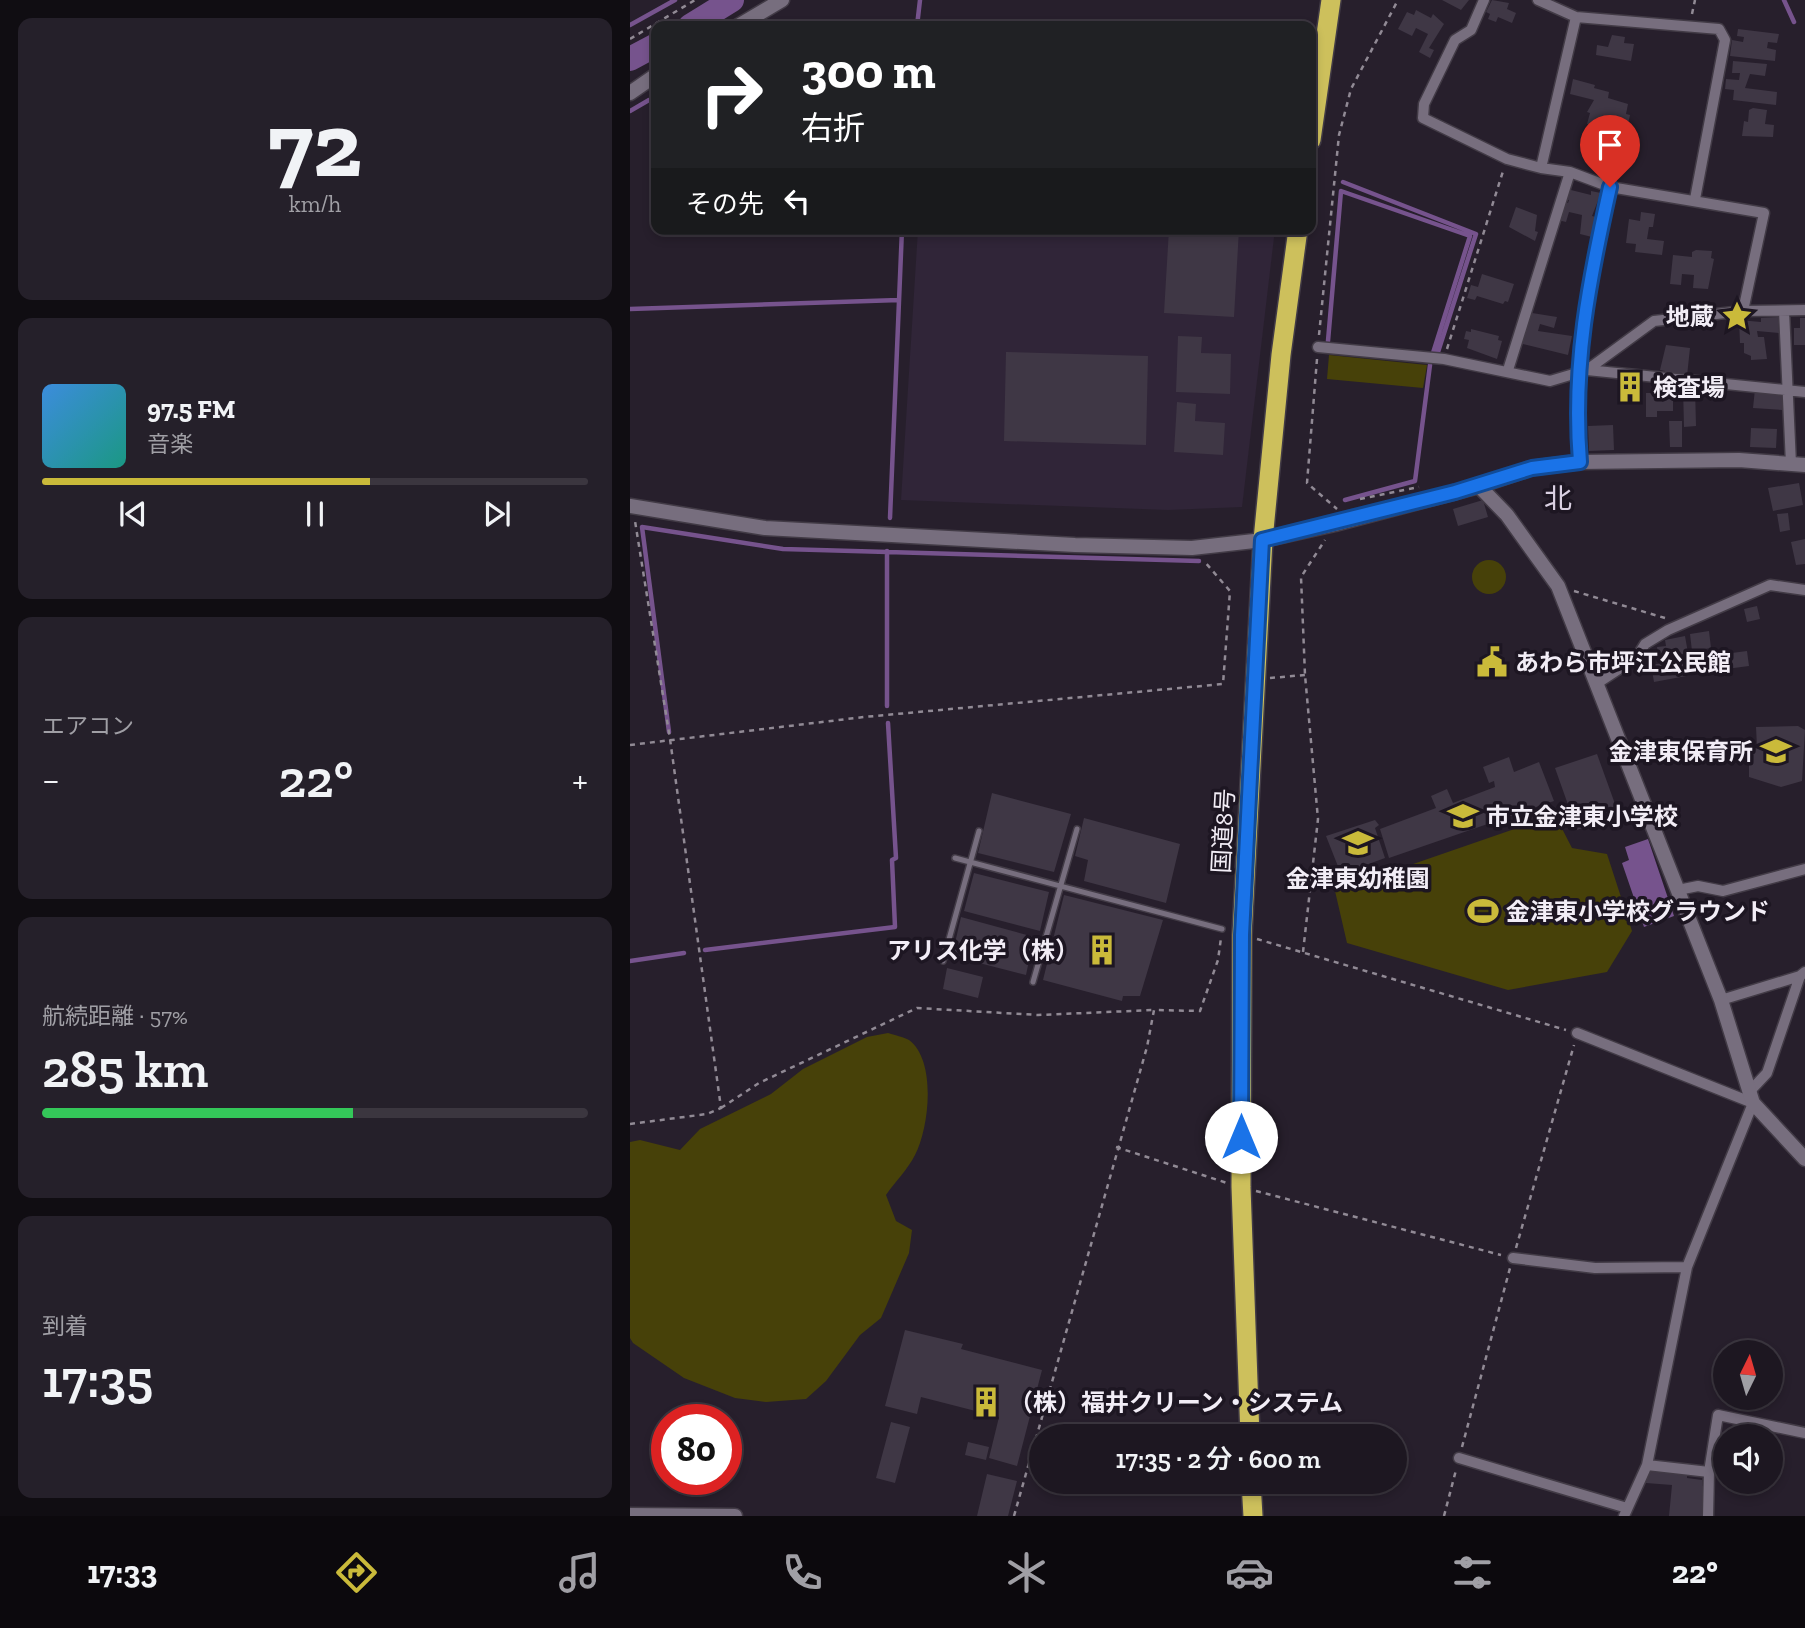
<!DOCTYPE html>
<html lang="ja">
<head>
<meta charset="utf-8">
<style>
	body { margin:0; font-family:"Zilla Slab","Noto Sans JP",serif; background:#25202a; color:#f1f3f6; height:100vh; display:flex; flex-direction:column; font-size:26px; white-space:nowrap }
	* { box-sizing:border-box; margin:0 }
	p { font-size:23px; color:#a09fa5 }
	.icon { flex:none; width:38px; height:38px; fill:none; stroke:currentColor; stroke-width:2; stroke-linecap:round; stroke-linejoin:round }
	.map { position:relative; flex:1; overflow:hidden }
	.drawer { display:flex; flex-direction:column; gap:18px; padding:18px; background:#100d12; width:630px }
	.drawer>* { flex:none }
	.top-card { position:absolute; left:21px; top:21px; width:665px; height:214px; border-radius:14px; box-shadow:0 4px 10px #0003,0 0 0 2px #3b363f; background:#202124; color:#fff; overflow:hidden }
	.needle { width:46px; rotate:5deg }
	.fabs { position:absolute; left:1083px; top:1340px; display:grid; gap:14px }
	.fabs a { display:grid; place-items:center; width:70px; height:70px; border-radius:50%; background:#1d1721; box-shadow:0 4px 10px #0003,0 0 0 2px #3b363f; font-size:35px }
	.speed { position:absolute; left:21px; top:1404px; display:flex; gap:14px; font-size:35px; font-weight:700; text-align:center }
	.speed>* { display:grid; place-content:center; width:91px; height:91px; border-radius:50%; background:#1d1721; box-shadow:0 4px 10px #0003,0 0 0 2px #3b363f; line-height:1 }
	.speed .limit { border:10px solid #d22; background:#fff; color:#111 }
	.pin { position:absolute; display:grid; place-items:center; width:60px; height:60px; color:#fff; margin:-72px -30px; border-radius:50% 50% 50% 0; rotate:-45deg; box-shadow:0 0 7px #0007 }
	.pin .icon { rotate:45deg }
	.me { position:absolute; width:77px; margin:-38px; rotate:0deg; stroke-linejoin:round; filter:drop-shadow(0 0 5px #0008) }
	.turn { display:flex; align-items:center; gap:24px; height:147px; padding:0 35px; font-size:32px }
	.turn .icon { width:91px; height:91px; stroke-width:2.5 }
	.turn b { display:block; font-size:49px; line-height:60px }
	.then { display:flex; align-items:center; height:66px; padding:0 35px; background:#0003; gap:14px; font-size:26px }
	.big { font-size:52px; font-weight:600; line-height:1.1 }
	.drawer .card { flex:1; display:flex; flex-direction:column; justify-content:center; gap:10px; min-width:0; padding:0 24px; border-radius:14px; background:#25202a }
	.drawer .dial { align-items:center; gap:0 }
	.dial b { font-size:91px; line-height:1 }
	.song { display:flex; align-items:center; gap:21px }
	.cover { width:84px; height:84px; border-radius:10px; background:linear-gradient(135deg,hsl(210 70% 55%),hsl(170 70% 35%)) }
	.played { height:7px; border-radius:4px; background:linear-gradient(90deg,#caba3a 60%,#3b363f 60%) }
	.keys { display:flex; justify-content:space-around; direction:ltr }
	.heat { display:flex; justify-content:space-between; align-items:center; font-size:38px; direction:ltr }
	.charge { height:10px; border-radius:5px; background:linear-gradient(90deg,#34c759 57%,#3b363f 0) }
	.trip { position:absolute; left:399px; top:1424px; width:378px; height:70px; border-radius:35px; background:#1d1721; box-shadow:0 4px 10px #0003,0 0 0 2px #3b363f; font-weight:600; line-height:70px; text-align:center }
	.menu { display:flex; height:112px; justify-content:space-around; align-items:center; background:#0c090d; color:#a09fa5 }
	.menu .icon { width:49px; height:49px }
	.menu .active { color:#caba3a }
	.menu b { font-size:32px; color:#f1f3f6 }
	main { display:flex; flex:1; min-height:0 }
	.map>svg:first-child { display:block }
</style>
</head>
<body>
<main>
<section class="drawer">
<div class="card dial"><b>72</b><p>km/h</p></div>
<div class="card">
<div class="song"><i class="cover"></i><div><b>97.5 FM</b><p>音楽</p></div></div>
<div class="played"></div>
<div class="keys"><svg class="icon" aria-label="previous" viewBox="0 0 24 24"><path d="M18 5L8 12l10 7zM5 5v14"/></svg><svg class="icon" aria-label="pause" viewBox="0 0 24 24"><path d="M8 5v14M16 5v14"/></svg><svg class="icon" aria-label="next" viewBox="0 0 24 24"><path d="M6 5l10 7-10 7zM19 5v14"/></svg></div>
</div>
<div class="card"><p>エアコン</p>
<div class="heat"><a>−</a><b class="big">22°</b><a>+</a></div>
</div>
<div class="card"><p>航続距離 · 57%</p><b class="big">285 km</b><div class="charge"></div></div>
<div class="card"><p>到着</p><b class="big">17:35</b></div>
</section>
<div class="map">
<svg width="1175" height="1516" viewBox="0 0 1175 1516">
	<rect width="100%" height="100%" fill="#271f2c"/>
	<!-- built -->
	<path fill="#302538" d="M288,229H645L612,507L538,510L271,500Z"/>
	<!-- green -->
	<path fill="#474109" d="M699,355L797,365L793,388L697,379Z
		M842 577a17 17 0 1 1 34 0a17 17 0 1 1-34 0Z
		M925,815L942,848L977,854L1002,931L977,972L878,990L717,943L705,891Z
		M258,1033C264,1035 274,1037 279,1040C307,1061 299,1128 285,1155C278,1169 265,1182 256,1195L266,1221L282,1230L279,1253L251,1318L230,1335L196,1381L176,1399L136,1402L105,1398L54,1378L3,1343L0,1338V1142L10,1140L50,1150L70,1129L141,1094L173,1069L237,1037Z"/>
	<!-- water -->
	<path fill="#76538d" d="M1018,839L1044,916L1014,927L992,863L999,860L995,847Z"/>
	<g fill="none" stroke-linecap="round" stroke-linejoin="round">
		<!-- stream -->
		<path stroke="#76538d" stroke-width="4.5" d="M1154,0L1164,22
			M0,25L45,0
			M287,26L290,0
			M0,111L19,100L26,103
			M713,182L846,234L808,352
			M0,309L269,300
			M698,341L711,191L840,236L803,353
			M715,500L785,481L800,365
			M260,518L272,229
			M257,551V706
			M39,732L12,527L153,549L569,561
			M75,950L265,927L262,860L266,858L258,723
			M0,961L54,953"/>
		<!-- river -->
		<path stroke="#76538d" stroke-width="24" d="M60,26L102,0
			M0,59L26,45"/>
	</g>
	<!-- building -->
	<path fill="#3f3745" d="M812,0H839L831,10Z
		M862,0L879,3L877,9L886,13L882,23L868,17L866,22L858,19L860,14L856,12Z
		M786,10L801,18L803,14L814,24L799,48L804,50L800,58L789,52L798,34L786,28L782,36L768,29L777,12L784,15Z
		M1108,29L1149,34L1147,43L1138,42L1137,48L1146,50L1145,61L1100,56L1102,40L1113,42L1114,37L1107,36Z
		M982,35L995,37L994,43L1004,44L1001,61L966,55L967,45L978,47Z
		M1103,61L1137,64L1135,76L1120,74L1115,88L1147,92L1146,105L1103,100L1104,90L1095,89L1096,79L1109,80L1110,73H1102Z
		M943,79L965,85L964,88L979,92L978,98L998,104L996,114L1000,115L997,129L976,123L974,129L957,124L960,113L957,112L964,100L940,94Z
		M1123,108L1137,110L1135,124L1144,125L1143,137L1112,136L1114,121L1118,122L1119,110Z
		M941,190L961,195V191L971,193L962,216L966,217L962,237L950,234L952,215L939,212L936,222L924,219L928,201L938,203L939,200L934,199Z
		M886,207L907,215L905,231L908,232L905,241L879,227Z
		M1011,212L1025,214L1023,227H1019L1017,239L1034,241L1032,255L1005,252L1006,244L996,243L999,219L1010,221Z
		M539,229H609L604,317L534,313Z
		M1066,250L1082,251L1081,258L1084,259L1078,289L1063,288L1064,275L1052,274L1051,285L1040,284L1043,255L1062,257V252Z
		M852,274L884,284L878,302L875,301L873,304L847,296L845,300L837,298L841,285L848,287Z
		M896,312L927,317L924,328L910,324L908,331L942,336L938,355L889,343Z
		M1148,317L1149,333L1127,331L1128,337H1134L1137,359L1121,360V356L1114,353V343H1110L1109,320L1131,322V318Z
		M1170,318H1175V345H1164V328H1170Z
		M841,329L869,336L868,340L872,341L867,359L837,348L839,340L834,339L836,331L841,332Z
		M548,336L572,337L571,353L601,354L600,394L546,392Z
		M1036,345L1060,348L1057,376L1034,374L1035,371L1030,370Z
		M376,352L518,356L516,445L374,441Z
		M993,379H1008V396H993Z
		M1028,387H1043V411H1027V417H1016V393H1028Z
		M1053,387H1065L1066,426L1054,427Z
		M1125,389L1154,391L1153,410L1123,408Z
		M547,402L566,404L565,421L595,423L593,455L544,452Z
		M1039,421H1052V447H1040Z
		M983,425L984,450L959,451L958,426Z
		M1121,428L1147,429L1146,448L1120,447Z
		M1169,483L1173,505L1143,511L1138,488Z
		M853,500L858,517L828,526L823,509Z
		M1158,513L1160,530L1150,532L1147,514Z
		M1175,539V564L1166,565L1161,542Z
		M1127,606L1130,619L1117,622L1114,609Z
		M1079,631L1081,648L1062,651L1060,634Z
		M1055,636L1058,653L1029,658L1027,647L1036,646L1035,640Z
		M1117,651L1119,666L1081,671L1079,656Z
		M1064,658L1067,674L1024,682L1021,665Z
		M1168,726L1175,730L1172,781L1151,787L1119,777V746L1127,747L1126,727Z
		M967,754L989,815L947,830L925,768Z
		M879,757L884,772L909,762L924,801L759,858L750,829L806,808L801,796L817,789L823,803L865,787L864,781L859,783L853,767Z
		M362,793L441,814L424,872L348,853Z
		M454,818L550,844L536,903L454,881L458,860L445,856Z
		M745,820L749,825L745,828L755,858L711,874L696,836Z
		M344,873L419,892L410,931L334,911Z
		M434,895L533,920L510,996H493L492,1001L413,980Z
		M331,917L404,937L396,975L322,956Z
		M317,968L353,977L348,998L313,989Z
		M275,1330L333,1344L331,1349L412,1370L387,1466L359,1458L369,1417L291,1397L287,1414L255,1406Z
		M261,1422L280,1427L265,1483L246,1478Z
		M338,1442L359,1447L356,1460L335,1455Z
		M1018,1469L1057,1473V1478L1072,1480V1486L1076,1487L1074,1516H1039L1042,1485L1016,1483Z
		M357,1474L387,1481L378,1516H347Z"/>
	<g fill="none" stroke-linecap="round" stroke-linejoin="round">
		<!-- lane casing -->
		<g stroke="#423b46" stroke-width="8">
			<path id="lane" d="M128,14L133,26
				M325,858L592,929
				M313,961L349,831
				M403,982L447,829"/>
		</g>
		<!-- street casing -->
		<g stroke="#423b46" stroke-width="13">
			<path id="street" d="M854,0L841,30L825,40L794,104L793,118L877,159L911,168
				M908,0L946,17L1089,29L1095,40L1065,199
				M946,17L911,168L940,172L980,187L1134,213L1113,311
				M1154,311L1161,464
				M688,347L814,359L920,381L957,370L1024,321L1113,311L1175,310
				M878,370L940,172
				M957,370L1175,392
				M949,462C943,363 959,283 980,187
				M966,684L1007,657L1015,644L1038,630L1140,585L1175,590
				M1048,890L1068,886L1093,891L1175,869
				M1091,1000L1170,976
				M947,1033L1123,1103L1057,1267L1017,1465L994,1516
				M1121,1090L1137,1073L1170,976L1175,972
				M883,1258L965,1268L1057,1267
				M829,1458L997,1508
				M1017,1465L1079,1472
				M1078,1516L1079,1472L1088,1415L1175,1433"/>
		</g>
		<!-- secondary casing -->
		<g stroke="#423b46" stroke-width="17">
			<path id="secondary" d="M108,26L152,0
				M0,93L26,75
				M849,486L877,515L928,586L1091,1000L1123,1103L1175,1159
				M0,506L135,528L445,545L562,548L633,540L705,524L849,486L902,468L949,462L1109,460L1175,465
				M0,1515L105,1516"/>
		</g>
		<!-- highway casing -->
		<g stroke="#423b46" stroke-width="22">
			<path id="highway" d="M681,140L701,0
				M620,1437L611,1187L612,935L633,540L651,355L668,229
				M621,1482L623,1516"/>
		</g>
		<!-- path -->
		<path stroke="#918a95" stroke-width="2.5" stroke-dasharray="5 5" stroke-linecap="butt" d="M1062,14L1065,0
			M0,39L65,0
			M689,335L709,135L721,89L768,0
			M817,349L874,168
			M687,359L677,483L707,509
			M730,499L789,487
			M944,591L1035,618
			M640,678L675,675
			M0,745L234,717L593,684L600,591L574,561
			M627,939L936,1030
			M673,952L688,819L675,675L671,577L695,540
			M91,1108L129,1083L287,1008L408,1015L524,1010
			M0,1124L77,1114L91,1108L40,739L5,521
			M486,1147L597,1183
			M626,1191L871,1255
			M886,1248L944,1045
			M832,1447L880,1268
			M384,1516L517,1047L524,1010L570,1011L588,960L591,938
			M814,1516L826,1470"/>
		<!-- lane -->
		<use href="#lane" stroke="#776e7e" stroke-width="5"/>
		<!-- street -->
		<use href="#street" stroke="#776e7e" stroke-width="10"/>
		<!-- secondary -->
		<use href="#secondary" stroke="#776e7e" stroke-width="14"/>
		<!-- highway -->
		<use href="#highway" stroke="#cdc05c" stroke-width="19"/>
	</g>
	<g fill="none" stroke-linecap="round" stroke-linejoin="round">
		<!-- route casing -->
		<g stroke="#114b97" stroke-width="18">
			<path id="route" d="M611,1137L612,935L632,540L825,492L902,468L950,462C942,365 959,281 980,187"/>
		</g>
		<!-- route -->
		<use href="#route" stroke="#1a73e8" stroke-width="12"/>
	</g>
	<!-- icons -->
	<defs>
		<g id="sight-bare" transform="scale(2.415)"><path d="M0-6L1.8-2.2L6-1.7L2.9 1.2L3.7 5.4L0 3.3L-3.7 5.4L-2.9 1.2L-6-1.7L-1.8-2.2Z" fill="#caba3a" stroke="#1d1622" stroke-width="2.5" paint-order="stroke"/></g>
		<g id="building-bare" transform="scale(2.415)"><path d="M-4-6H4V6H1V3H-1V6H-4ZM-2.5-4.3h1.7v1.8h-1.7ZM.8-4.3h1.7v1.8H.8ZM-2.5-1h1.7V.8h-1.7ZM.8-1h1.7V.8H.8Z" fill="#caba3a" stroke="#1d1622" stroke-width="2.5" paint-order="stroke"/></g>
		<g id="civic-bare" transform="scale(2.415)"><path d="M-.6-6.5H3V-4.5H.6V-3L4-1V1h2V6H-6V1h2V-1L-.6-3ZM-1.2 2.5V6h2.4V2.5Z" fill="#caba3a" stroke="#1d1622" stroke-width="2.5" paint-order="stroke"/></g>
		<g id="school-bare" transform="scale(2.415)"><path d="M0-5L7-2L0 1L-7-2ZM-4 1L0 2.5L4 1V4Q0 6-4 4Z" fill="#caba3a" stroke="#1d1622" stroke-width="2.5" paint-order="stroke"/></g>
		<g id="stadium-bare" transform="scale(2.415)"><path d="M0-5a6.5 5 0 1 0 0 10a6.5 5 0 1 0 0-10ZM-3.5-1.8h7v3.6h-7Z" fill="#caba3a" stroke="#1d1622" stroke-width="2.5" paint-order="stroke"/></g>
	</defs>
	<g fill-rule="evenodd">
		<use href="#sight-bare" x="1107" y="316"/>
		<use href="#building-bare" x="1000" y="387"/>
		<use href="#civic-bare" x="862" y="662"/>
		<use href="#school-bare" x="1146" y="751"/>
		<use href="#school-bare" x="833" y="816"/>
		<use href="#school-bare" x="728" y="843"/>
		<use href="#stadium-bare" x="853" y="911"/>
		<use href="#building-bare" x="472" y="950"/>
		<use href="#building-bare" x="356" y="1402"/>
	</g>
	<g text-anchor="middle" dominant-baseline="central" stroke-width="7" stroke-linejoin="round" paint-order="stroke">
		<!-- poi labels -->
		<g font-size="24" font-weight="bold" fill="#f2edf6" stroke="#1d1622" text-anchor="start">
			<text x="1084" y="316" text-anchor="end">地蔵</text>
			<text x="1023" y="387">検査場</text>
			<text x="885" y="662">あわら市坪江公民館</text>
			<text x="1123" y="751" text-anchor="end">金津東保育所</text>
			<text x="856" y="816">市立金津東小学校</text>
			<text x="728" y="878" text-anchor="middle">金津東幼稚園</text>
			<text x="876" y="911">金津東小学校グラウンド</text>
			<text x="449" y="950" text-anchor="end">アリス化学（株）</text>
			<text x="379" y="1402">（株）福井クリーン・システム</text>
		</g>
		<!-- street labels -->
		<g font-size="24" fill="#f2edf6" stroke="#1d1622">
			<text transform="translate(593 831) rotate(-87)">国道8号</text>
		</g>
		<!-- quarter labels -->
		<g font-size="28" fill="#dad0e2" stroke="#1d1622">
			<text x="928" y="498">北</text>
		</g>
	</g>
</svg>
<div class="fabs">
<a><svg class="needle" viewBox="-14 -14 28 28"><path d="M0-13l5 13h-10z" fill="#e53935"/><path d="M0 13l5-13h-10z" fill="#a09fa5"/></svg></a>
<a><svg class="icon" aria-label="sound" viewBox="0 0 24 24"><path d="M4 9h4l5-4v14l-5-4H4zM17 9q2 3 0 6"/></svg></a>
</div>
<div class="speed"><div class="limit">80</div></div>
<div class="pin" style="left:980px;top:187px;background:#d93025"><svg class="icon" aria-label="arrive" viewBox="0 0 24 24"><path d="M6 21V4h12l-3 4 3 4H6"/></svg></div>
<svg class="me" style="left:611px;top:1137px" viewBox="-20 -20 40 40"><circle r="19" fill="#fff"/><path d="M0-13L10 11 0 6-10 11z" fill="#1a73e8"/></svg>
<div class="trip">17:35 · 2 分 · 600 m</div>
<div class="top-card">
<div class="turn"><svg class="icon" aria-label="right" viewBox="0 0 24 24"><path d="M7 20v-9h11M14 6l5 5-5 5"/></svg><div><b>300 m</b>右折</div></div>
<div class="then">その先<svg class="icon" aria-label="left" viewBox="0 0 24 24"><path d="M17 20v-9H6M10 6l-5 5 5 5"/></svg></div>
</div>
</div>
</main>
<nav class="menu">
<b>17:33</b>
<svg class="icon active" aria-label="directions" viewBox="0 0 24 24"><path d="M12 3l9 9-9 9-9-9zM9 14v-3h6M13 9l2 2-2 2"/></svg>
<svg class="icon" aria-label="music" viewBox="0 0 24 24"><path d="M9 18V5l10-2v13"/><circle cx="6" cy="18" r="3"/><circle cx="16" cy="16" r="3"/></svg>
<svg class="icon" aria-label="phone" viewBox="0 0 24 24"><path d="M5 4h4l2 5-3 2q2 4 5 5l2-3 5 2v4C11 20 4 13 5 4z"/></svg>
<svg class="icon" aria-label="climate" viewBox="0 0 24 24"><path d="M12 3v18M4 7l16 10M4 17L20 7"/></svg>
<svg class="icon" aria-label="car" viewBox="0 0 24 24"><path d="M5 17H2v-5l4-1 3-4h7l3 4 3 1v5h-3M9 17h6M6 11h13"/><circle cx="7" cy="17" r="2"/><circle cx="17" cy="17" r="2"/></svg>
<svg class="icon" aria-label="filters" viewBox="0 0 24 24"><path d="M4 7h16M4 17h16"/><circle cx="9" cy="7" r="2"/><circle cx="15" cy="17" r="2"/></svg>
<b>22°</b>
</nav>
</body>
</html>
